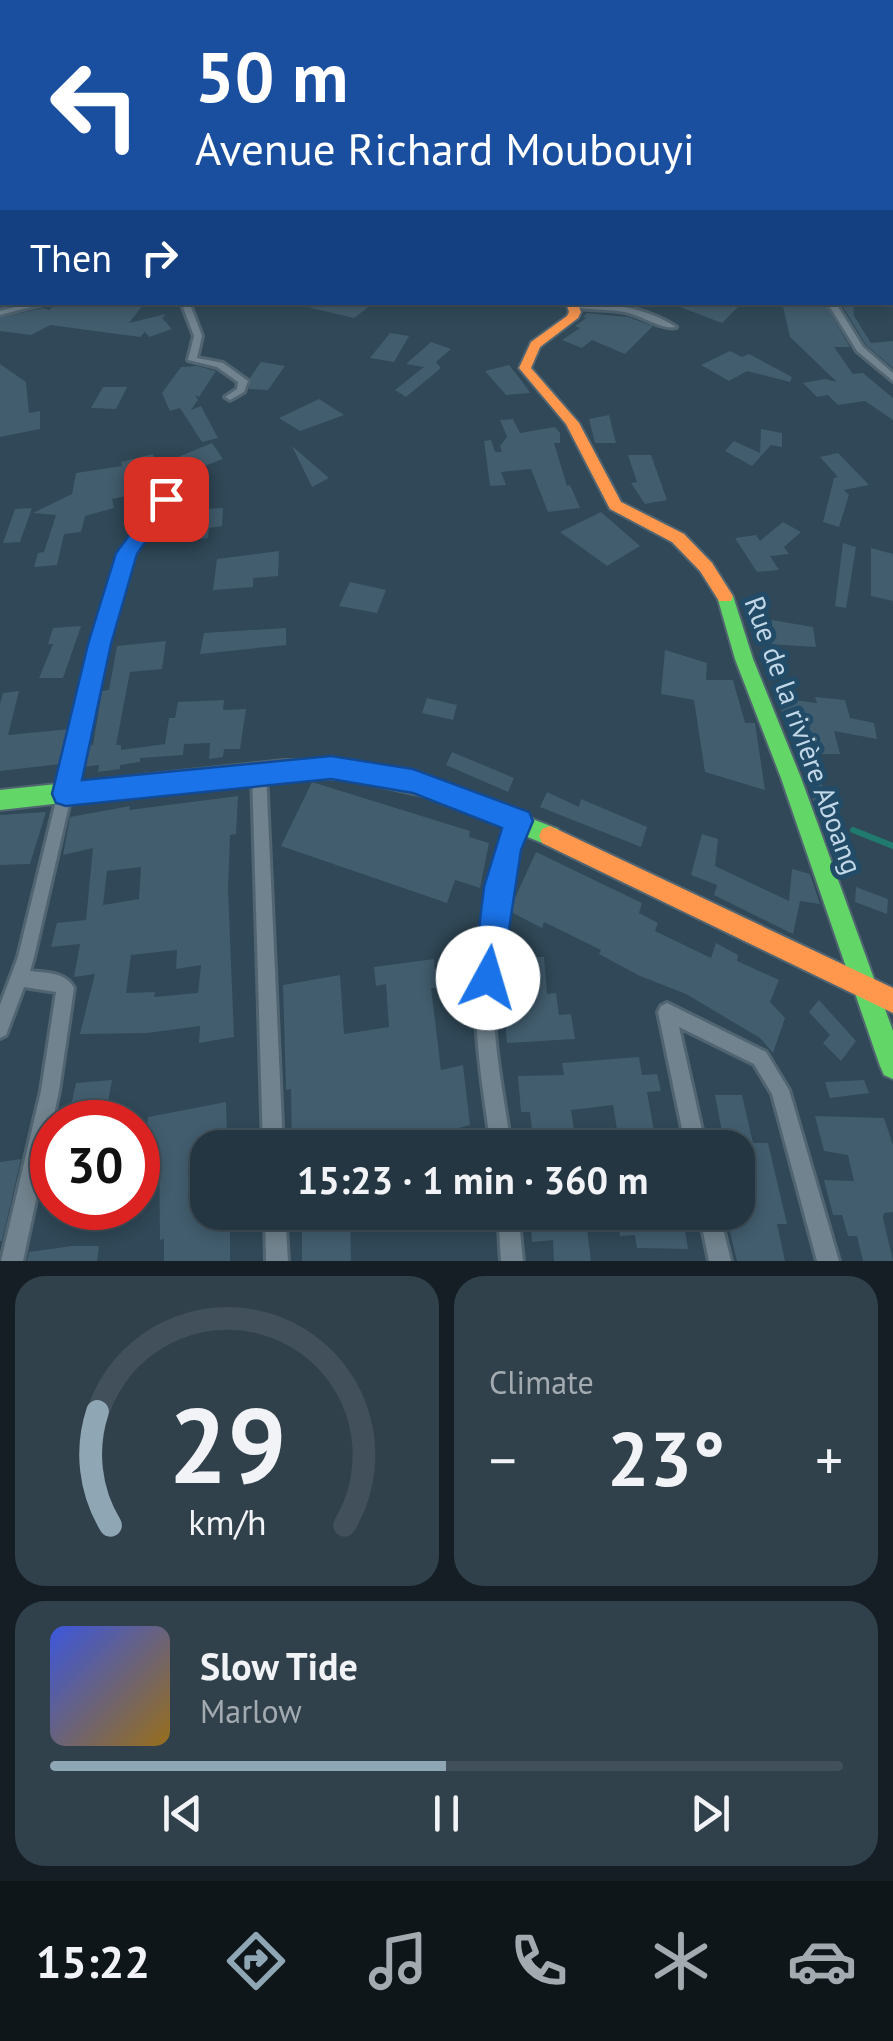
<!DOCTYPE html>
<html lang="en">
<head>
<meta charset="utf-8">
<style>
	body { margin:0; font-family:"PT Sans",sans-serif; background:#30414c; color:#f1f3f6; height:100vh; display:flex; flex-direction:column; font-size:38px; white-space:nowrap }
	* { box-sizing:border-box; margin:0 }
	p { font-size:32px; color:#a3abb1 }
	.icon { flex:none; width:55px; height:55px; fill:none; stroke:currentColor; stroke-width:2; stroke-linecap:round; stroke-linejoin:round }
	.map { position:relative; height:1261px; overflow:hidden }
	.side { display:flex; flex-direction:column; gap:15px; padding:15px; background:#141e24; flex:1 }
	.side>* { flex:none }
	.guide { position:absolute; left:0px; top:0px; width:895px; height:305px; box-shadow:0 5px 15px #0003,0 0 0 2px #41505a; background:#1a4fa0; color:#fff; overflow:hidden }
	.speed { position:absolute; left:30px; top:1100px; display:flex; gap:20px; font-size:50px; font-weight:700; text-align:center }
	.speed>* { display:grid; place-content:center; width:130px; height:130px; border-radius:50%; background:#243641; box-shadow:0 5px 15px #0003,0 0 0 2px #41505a; line-height:1 }
	.speed .limit { border:15px solid #d22; background:#fff; color:#111 }
	.pin { position:absolute; display:grid; place-items:center; width:85px; height:85px; color:#fff; margin:-42px; border-radius:20px; box-shadow:0 5px 15px #0006 }
	.me { position:absolute; width:110px; margin:-55px; rotate:6deg; stroke-linejoin:round; filter:drop-shadow(0 0 8px #0008) }
	.turn { display:flex; align-items:center; gap:35px; height:210px; padding:0 30px; font-size:45px }
	.turn .icon { width:130px; height:130px; stroke-width:2.5 }
	.turn b { display:block; font-size:70px; line-height:85px }
	.then { display:flex; align-items:center; height:95px; padding:0 30px; background:#0003; gap:20px; font-size:38px }
	.big { font-size:75px; font-weight:700; line-height:1.1 }
	.side .widget { flex:1; display:flex; flex-direction:column; justify-content:center; gap:15px; min-width:0; padding:0 35px; border-radius:30px; background:#30414c }
	.side .dial { align-items:center; gap:0 }
	.dial svg { height:260px; overflow:visible; fill:none; stroke:#41505a; stroke-width:7; stroke-linecap:round; text-anchor:middle }
	.dial text { fill:#f1f3f6; stroke:none }
	.song { display:flex; align-items:center; gap:30px }
	.cover { width:120px; height:120px; border-radius:15px; background:linear-gradient(135deg,hsl(230 70% 55%),hsl(40 70% 35%)) }
	.played { height:10px; border-radius:5px; background:linear-gradient(90deg,#8fa6b5 50%,#41505a 50%) }
	.keys { display:flex; justify-content:space-around; direction:ltr }
	.heat { display:flex; justify-content:space-between; align-items:center; font-size:55px; direction:ltr }
	.side .tiles { flex:1; display:grid; gap:15px; grid-template-columns:1fr 1fr }
	.widget:last-child { grid-column:span 2 }
	.trip { position:absolute; left:190px; top:1130px; width:565px; height:100px; border-radius:30px; background:#243641; box-shadow:0 5px 15px #0003,0 0 0 2px #41505a; font-weight:700; line-height:100px; text-align:center }
	.tab-bar { display:flex; height:160px; justify-content:space-around; align-items:center; background:#0e161a; color:#a3abb1 }
	.tab-bar .icon { width:70px; height:70px }
	.tab-bar .selected { color:#8fa6b5 }
	.tab-bar b { font-size:45px; color:#f1f3f6 }
	.map>svg:first-child { display:block }
</style>
</head>
<body>
<div class="map">
<svg width="893" height="1261" viewBox="0 0 893 1261">
	<rect width="100%" height="100%" fill="#304857"/>
	<g fill="none" stroke-linecap="round" stroke-linejoin="round">
		<!-- stream -->
		<path stroke="#207b6e" stroke-width="6" d="M853,830L893,846"/>
	</g>
	<!-- building -->
	<path fill="#425d6e" fill-rule="evenodd" d="M58,302L143,305L129,323L166,314L162,318L172,329L149,337L145,332L140,337L50,325L31,335L0,331V318L43,308L49,310Z
		M312,302H375L354,318L311,308Z
		M667,302H743L722,323Z
		M782,302H824L850,347H834L853,374L863,373L893,398V420L865,401L838,405L828,395L817,397L803,383L825,379L837,382L790,337Z
		M840,302H853L854,316L871,343L893,341V368L866,345Z
		M587,313L628,317L653,326L625,354L592,340L582,348L562,340L580,328L575,326L586,318L583,317Z
		M390,333L409,336L394,362L370,358Z
		M431,342L451,349L436,362L441,368L406,397L395,390L424,367L406,364Z
		M730,351L742,357L749,354L792,377L790,382L747,371L729,381L701,365Z
		M261,362L285,366L268,390L249,389L250,378Z
		M0,364L26,382L29,413L40,411V429L0,437Z
		M509,365L524,384L530,393L506,395L485,371Z
		M197,366L216,371L199,397L195,395L198,400L191,410L201,406L218,438L202,442L180,408L170,411L162,393L181,367Z
		M103,387H127L116,409L91,408Z
		M319,399L344,415L300,431L279,418Z
		M609,415L616,443H595L589,419Z
		M513,419L520,433L555,427L560,433V443H554L567,486L570,485L580,508L548,512L531,469L501,472L506,485L490,486L484,441L491,440L495,452H502L500,446L507,437L500,420Z
		M761,429L782,433V447L771,445L752,466L725,451L734,441L760,453Z
		M212,443L223,459L199,468L203,471L189,477L197,497H205L201,509L223,508L222,526L209,528L208,538L180,541L183,515L169,476L135,486V494L112,499L114,508L85,516L81,532L64,534L57,565L34,567L38,553L44,552L56,515L33,513L72,494L76,473L122,466L121,462L153,454L156,466Z
		M292,446L329,478L312,487Z
		M838,453L869,485L844,490L849,495L839,527L823,522L834,478L838,477L820,457Z
		M628,455H651L667,500L645,504L631,483L637,482Z
		M32,508L20,542L3,543L15,509Z
		M601,512L640,546L607,566L560,532Z
		M783,522L801,532L784,547L789,554L770,556L779,570L757,572L735,538L756,535L760,541Z
		M843,543L856,547L846,608L835,606Z
		M871,548L893,554V601L871,596Z
		M279,551L278,576L253,578V587L213,590L217,559Z
		M350,582L386,590L377,613L339,606Z
		M766,619L813,627L816,647L767,644Z
		M81,626L63,678H39L53,644H48L53,628Z
		M286,628V645L200,654L204,633Z
		M166,641L162,669L130,672L116,745H121V750L165,744L169,718H175L178,702L224,700L223,710L246,709L240,749H224L223,757L209,759L210,743L184,744L183,755L140,758V762L120,765V769L98,772L99,765L82,767L86,746L93,745L102,691L109,690L117,646Z
		M665,650L707,663L706,680H733L745,723H755L765,790L705,772L694,700L661,694Z
		M19,691L8,735L70,729L60,764L0,771V704L3,693Z
		M815,697L845,700L850,718L874,723L877,739L834,731L840,754H797L789,714L782,713L779,698L817,703Z
		M427,698L457,705L453,720L422,713Z
		M452,752L514,778L508,792L446,765Z
		M815,763L834,821L840,822L845,838L837,837L847,862H836L814,804L804,766Z
		M312,782L470,831L469,837L489,843L480,888L455,880L447,903L281,846Z
		M547,792L579,807L581,799L647,827L641,847L540,807Z
		M238,796L236,834L230,835L228,889L234,1037L199,1043L200,1026L147,1033L80,1034L95,974L74,977L80,944L51,947L57,923L86,920L93,848L63,855L70,817L130,806L129,810ZM141,867L139,899L103,905L107,871ZM177,950L176,969L201,965L198,993L154,997L155,992L126,993L131,955Z
		M46,812L30,864L0,865V815Z
		M702,834L718,839L715,866L789,901L792,869L810,874L820,904L800,901L793,934L714,895L717,885L691,875Z
		M536,852L642,903L639,913L658,923L655,931L711,958L716,943L738,955L737,961L779,980L770,1002L785,1018L773,1053L760,1038L686,994L640,976L599,954L601,950L544,922L542,928L509,911Z
		M856,887L888,899L887,914L855,902Z
		M507,957H544L547,994L556,993L559,1015L571,1014L575,1039L507,1043L503,996H509Z
		M434,959L435,969L456,968L457,986L431,988L441,1070L463,1065L470,1125L459,1128L462,1148H397L396,1143L370,1148H292L291,1089L286,1090L283,985L340,975L344,1034L389,1027L386,984L376,986L374,967Z
		M819,1000L856,1041L841,1061L823,1043L830,1035L809,1012Z
		M639,1057L642,1075L657,1074L661,1091L647,1092L657,1148H620L613,1105L571,1110L577,1148H534L530,1112H521L518,1076L564,1075L562,1063Z
		M112,1080L108,1102L71,1106L76,1083Z
		M864,1080L869,1093L830,1098L825,1082Z
		M715,1095H742L753,1143H768L787,1224H777L785,1261H737L725,1212H738V1148H725Z
		M226,1102L227,1141L208,1145V1212H230V1261H164V1239L160,1240L159,1150L145,1152L148,1117Z
		M815,1116L884,1118L893,1145V1212L884,1213L883,1218L893,1261H863L857,1236H848L842,1215H833L824,1180L854,1181L848,1155L824,1151Z
		M21,1159L2,1241H0V1162Z
		M302,1212H350L351,1261H302Z
		M530,1212H585L591,1261H554L553,1240L532,1242Z
		M618,1212H682L688,1249L637,1248L635,1235L620,1236Z
		M72,1246H99L97,1261H27L29,1252Z"/>
	<g fill="none" stroke-linecap="round" stroke-linejoin="round">
		<!-- street casing -->
		<g stroke="#506571" stroke-width="6">
			<path id="street" d="M892,177H893V181H892Z
				M0,242H2V248H0Z
				M34,302H50L0,315V311Z
				M181,302H189L202,336L197,358L223,363L248,381L244,392L230,400L225,397L237,389L238,382L217,367L188,360L194,336Z
				M827,302H835L863,347L893,373V381L857,351Z
				M587,303C618,304 650,310 676,327C663,330 644,317 629,313C610,308 587,311 570,306L574,304Z
				M165,495L170,499L132,554L106,644L34,957L30,971C45,973 66,972 74,988L59,1091L23,1261H1L41,1091L56,992L24,987L6,1035L0,1038V1005L18,957L94,644L121,553L161,496Z
				M259,765L264,767L266,772L283,1148H263L252,772L254,767Z
				M519,814L524,816L527,821C502,887 490,962 495,1033C498,1071 506,1109 511,1148H491C486,1109 479,1070 477,1031C473,959 486,882 514,816Z
				M667,1003L766,1052L789,1090L839,1261H817L772,1094L754,1064L679,1027L706,1148H686L658,1012L661,1006Z
				M265,1212H285L288,1261H266Z
				M498,1212H518L523,1261H501Z
				M699,1212H719L731,1261H709Z"/>
		</g>
		<!-- fast casing -->
		<g stroke="#506571" stroke-width="4">
			<path id="fast" d="M725,590L733,596L753,659L801,778L893,1031V1079L884,1075L880,1066L781,778L735,659L717,596Z
				M284,760L346,761L433,780L558,829L561,836L558,843L550,846L432,798L346,779L284,778L0,810V790Z"/>
		</g>
		<!-- slow casing -->
		<g stroke="#506571" stroke-width="4">
			<path id="slow" d="M566,302H577L581,312L578,318L540,347L531,368L579,423L621,502L684,534L712,563L733,596L731,601H719L700,571L672,542L610,509L566,424L519,368L531,342L567,316L569,312Z
				M550,826L893,988V1013L542,843L539,836L542,829Z"/>
		</g>
		<!-- street -->
		<use href="#street" fill="#71838e" fill-rule="evenodd"/>
		<!-- fast -->
		<use href="#fast" fill="#63d668" fill-rule="evenodd"/>
		<!-- slow -->
		<use href="#slow" fill="#ff974d" fill-rule="evenodd"/>
	</g>
	<!-- sky -->
	<linearGradient id="sky" x2="0" y2="1"><stop stop-color="#1a2830"/><stop offset="0.46" stop-color="#485e74"/><stop offset="1" stop-color="#485e74" stop-opacity="0"/></linearGradient>
	<rect width="893" height="325" fill="url(#sky)"/>
	<!-- route -->
	<path fill="#1a73e8" stroke="#114b97" stroke-width="2.5" d="M166,493L175,499L137,554L111,644L82,780L331,756L413,769L529,812L533,821L521,850L500,989L488,993L477,989L473,978L484,887L502,828L413,793L331,779L66,806L56,803L52,794L88,644L116,553L159,495Z"/>
	<g text-anchor="middle" dominant-baseline="central" stroke-width="10" stroke-linejoin="round" paint-order="stroke">
		<!-- street labels -->
		<g font-size="28" fill="#c2d8e8" stroke="#214b66">
			<text transform="translate(804 735) rotate(70)">Rue de la rivière Aboang</text>
		</g>
	</g>
</svg>
<div class="speed"><div class="limit">30</div></div>
<div class="pin" style="left:166px;top:499px;background:#d93025"><svg class="icon" aria-label="arrive" viewBox="0 0 24 24"><path d="M6 21V4h12l-3 4 3 4H6"/></svg></div>
<svg class="me" style="left:488px;top:978px" viewBox="-20 -20 40 40"><circle r="19" fill="#fff"/><path d="M0-13L10 11 0 6-10 11z" fill="#1a73e8"/></svg>
<div class="trip">15:23 · 1 min · 360 m</div>
<div class="guide">
<div class="turn"><svg class="icon" aria-label="left" viewBox="0 0 24 24"><path d="M17 20v-9H6M10 6l-5 5 5 5"/></svg><div><b>50 m</b>Avenue Richard Moubouyi</div></div>
<div class="then">Then<svg class="icon" aria-label="right" viewBox="0 0 24 24"><path d="M7 20v-9h11M14 6l5 5-5 5"/></svg></div>
</div>
</div>
<section class="side">
<div class="tiles">
<div class="widget dial"><svg viewBox="0 0 100 80">
<path d="M14 69A42 42 0 1 1 86 69"/>
<path d="M14 69A42 42 0 0 1 10 34" stroke="#8fa6b5"/>
<text x="50" y="56" font-size="32" font-weight="700">29</text>
<text x="50" y="72" font-size="11">km/h</text>
</svg></div>
<div class="widget"><p>Climate</p>
<div class="heat"><a>−</a><b class="big">23°</b><a>+</a></div>
</div>
<div class="widget">
<div class="song"><i class="cover"></i><div><b>Slow Tide</b><p>Marlow</p></div></div>
<div class="played"></div>
<div class="keys"><svg class="icon" aria-label="previous" viewBox="0 0 24 24"><path d="M18 5L8 12l10 7zM5 5v14"/></svg><svg class="icon" aria-label="pause" viewBox="0 0 24 24"><path d="M8 5v14M16 5v14"/></svg><svg class="icon" aria-label="next" viewBox="0 0 24 24"><path d="M6 5l10 7-10 7zM19 5v14"/></svg></div>
</div>
</div>
</section>
<nav class="tab-bar">
<b>15:22</b>
<svg class="icon selected" aria-label="directions" viewBox="0 0 24 24"><path d="M12 3l9 9-9 9-9-9zM9 14v-3h6M13 9l2 2-2 2"/></svg>
<svg class="icon" aria-label="music" viewBox="0 0 24 24"><path d="M9 18V5l10-2v13"/><circle cx="6" cy="18" r="3"/><circle cx="16" cy="16" r="3"/></svg>
<svg class="icon" aria-label="phone" viewBox="0 0 24 24"><path d="M5 4h4l2 5-3 2q2 4 5 5l2-3 5 2v4C11 20 4 13 5 4z"/></svg>
<svg class="icon" aria-label="climate" viewBox="0 0 24 24"><path d="M12 3v18M4 7l16 10M4 17L20 7"/></svg>
<svg class="icon" aria-label="car" viewBox="0 0 24 24"><path d="M5 17H2v-5l4-1 3-4h7l3 4 3 1v5h-3M9 17h6M6 11h13"/><circle cx="7" cy="17" r="2"/><circle cx="17" cy="17" r="2"/></svg>
</nav>
</body>
</html>
